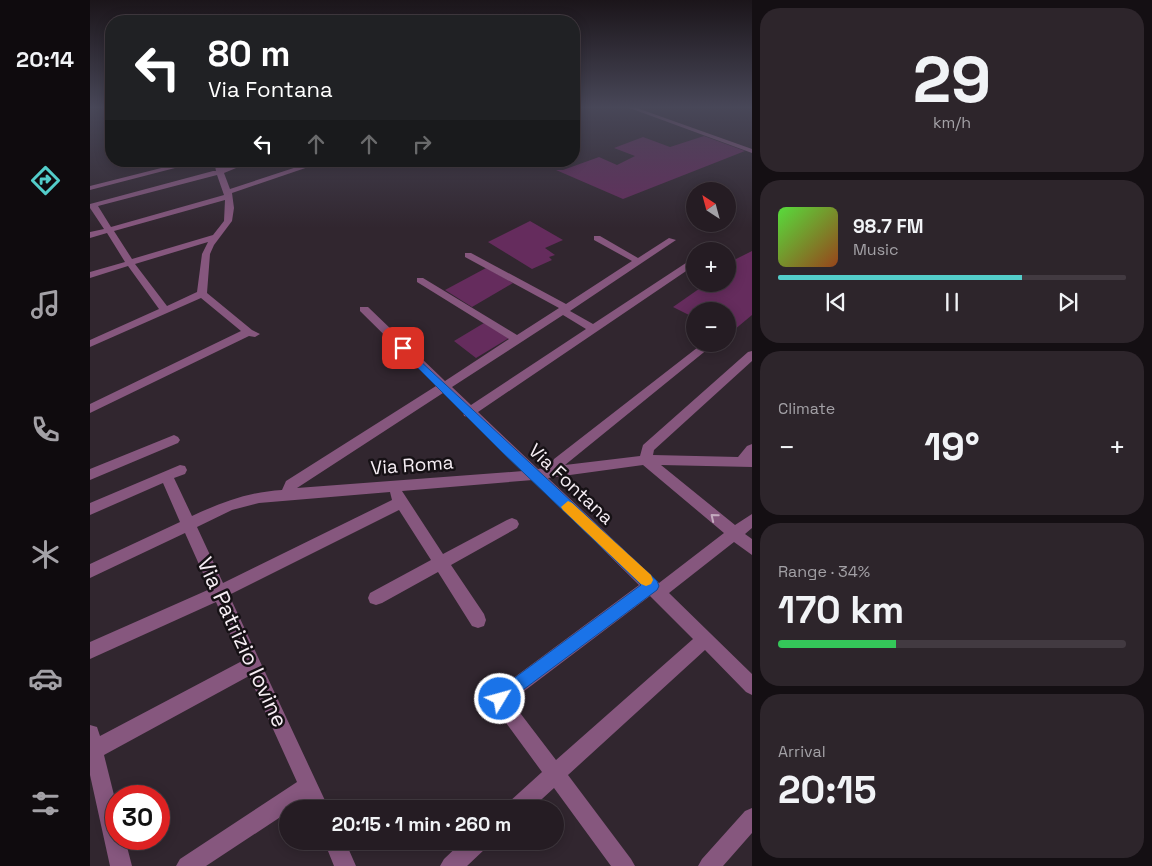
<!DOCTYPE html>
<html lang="en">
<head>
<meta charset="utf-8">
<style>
	body { margin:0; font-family:"Space Grotesk",sans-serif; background:#2d252b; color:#f1f3f6; height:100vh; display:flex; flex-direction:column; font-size:19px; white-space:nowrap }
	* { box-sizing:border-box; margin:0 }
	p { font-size:16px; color:#a3a1a6 }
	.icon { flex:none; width:28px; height:28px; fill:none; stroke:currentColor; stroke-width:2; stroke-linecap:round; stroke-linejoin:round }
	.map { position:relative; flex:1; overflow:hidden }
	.panel { display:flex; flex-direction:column; gap:8px; padding:8px; background:#140f13; width:400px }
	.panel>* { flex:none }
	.top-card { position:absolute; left:15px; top:15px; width:475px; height:152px; border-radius:20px; box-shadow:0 2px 12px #0003,0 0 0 1px #423a41; background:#202124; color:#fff; overflow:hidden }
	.needle { width:32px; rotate:324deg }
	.tools { position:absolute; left:596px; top:182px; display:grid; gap:10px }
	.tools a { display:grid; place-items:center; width:50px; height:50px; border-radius:50%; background:#251c23; box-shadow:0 2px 12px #0003,0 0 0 1px #423a41; font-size:25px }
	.speed { position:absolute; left:15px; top:785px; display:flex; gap:10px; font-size:25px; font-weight:700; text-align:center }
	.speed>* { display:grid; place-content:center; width:65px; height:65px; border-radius:50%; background:#251c23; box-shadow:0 2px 12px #0003,0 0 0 1px #423a41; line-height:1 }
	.speed .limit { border:8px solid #d22; background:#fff; color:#111 }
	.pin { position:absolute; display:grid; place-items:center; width:42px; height:42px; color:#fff; margin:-21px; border-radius:10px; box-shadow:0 2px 8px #0006 }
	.me { position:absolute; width:55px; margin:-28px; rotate:53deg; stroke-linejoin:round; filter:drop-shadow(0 0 4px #0008) }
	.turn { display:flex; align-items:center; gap:18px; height:105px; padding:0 20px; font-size:22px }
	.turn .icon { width:65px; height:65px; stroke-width:2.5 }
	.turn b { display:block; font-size:35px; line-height:42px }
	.lanes { display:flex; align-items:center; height:48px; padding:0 20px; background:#0003; justify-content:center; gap:25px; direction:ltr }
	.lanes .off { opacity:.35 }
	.big { font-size:38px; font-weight:800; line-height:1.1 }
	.panel .widget { flex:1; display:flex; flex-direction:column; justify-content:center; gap:8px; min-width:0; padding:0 18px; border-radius:20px; background:#2d252b }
	.panel .dial { align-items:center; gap:0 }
	.dial b { font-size:65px; line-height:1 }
	.song { display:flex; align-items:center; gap:15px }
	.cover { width:60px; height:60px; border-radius:8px; background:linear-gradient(135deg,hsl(110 70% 55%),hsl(20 70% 35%)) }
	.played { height:5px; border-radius:2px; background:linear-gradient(90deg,#53cdca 70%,#423a41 70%) }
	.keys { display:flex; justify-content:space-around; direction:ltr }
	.heat { display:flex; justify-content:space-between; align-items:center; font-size:28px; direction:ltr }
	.charge { height:8px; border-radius:4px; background:linear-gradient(90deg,#34c759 34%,#423a41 0) }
	.trip { position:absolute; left:189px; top:800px; width:285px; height:50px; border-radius:25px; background:#251c23; box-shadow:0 2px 12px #0003,0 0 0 1px #423a41; font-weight:800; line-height:50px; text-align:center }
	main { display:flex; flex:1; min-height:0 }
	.dock { display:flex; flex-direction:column; width:90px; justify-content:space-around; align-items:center; background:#0f0b0e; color:#a3a1a6 }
	.dock .icon { width:35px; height:35px }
	.dock .selected { color:#53cdca }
	.dock b { font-size:22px; color:#f1f3f6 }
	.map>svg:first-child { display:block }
</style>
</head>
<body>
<main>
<nav class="dock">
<b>20:14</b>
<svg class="icon selected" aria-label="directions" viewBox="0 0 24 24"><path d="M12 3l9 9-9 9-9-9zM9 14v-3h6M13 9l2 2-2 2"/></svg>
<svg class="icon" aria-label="music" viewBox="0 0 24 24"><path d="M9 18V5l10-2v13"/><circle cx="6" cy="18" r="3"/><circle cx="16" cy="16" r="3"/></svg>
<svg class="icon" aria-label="phone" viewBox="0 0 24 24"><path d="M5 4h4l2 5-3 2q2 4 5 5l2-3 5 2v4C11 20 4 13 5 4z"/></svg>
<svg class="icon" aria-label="climate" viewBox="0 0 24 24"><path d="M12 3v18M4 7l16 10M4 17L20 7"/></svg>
<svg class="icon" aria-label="car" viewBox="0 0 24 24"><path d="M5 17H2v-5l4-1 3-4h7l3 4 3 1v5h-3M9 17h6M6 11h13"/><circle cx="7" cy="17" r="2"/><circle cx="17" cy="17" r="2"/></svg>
<svg class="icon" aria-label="filters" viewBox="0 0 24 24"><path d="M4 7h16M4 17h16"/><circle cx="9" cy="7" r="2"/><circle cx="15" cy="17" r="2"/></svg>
</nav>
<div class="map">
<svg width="662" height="866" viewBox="0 0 662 866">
	<rect width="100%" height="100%" fill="#31262f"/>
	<!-- green -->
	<path fill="#652c5d" d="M614,136L655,151L533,199L466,170H473L509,157L527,165L545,156L524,148L553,137L580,147Z
		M440,221L473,240L455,248L465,255L459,257L462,260L442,269L398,242Z
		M662,251V315L638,335V311H605V318L583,307L616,284H638V263Z
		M396,268L423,283L382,307L355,290Z
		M394,323L419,338L386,358L364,341Z"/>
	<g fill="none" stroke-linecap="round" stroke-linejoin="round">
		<!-- minor -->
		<path fill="#86577e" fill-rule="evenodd" d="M537,107H544L662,149V153Z
			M99,161H112L0,190V186Z
			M124,161H131L132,168L153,161H163L134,173L140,189L225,161H236L142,193L144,208L142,221L124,245L120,254L117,293L162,330L170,334L165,337L159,336L0,413V404L151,331L111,298L0,347V340L69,309L38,266L0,278V272L35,262L17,233L0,238V232L14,229L0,208V204L123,171H126ZM127,175L134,195L21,227L8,206ZM135,200L134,221L123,235L42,259L24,231ZM118,242L112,254L107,292L77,306L45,264Z
			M504,236H510L548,258L579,238L586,240L480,311L503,324L602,259L605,258V265L388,412L448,469L461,467L464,459L612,344H624L475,465L550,456L553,445L658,352L662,351V361L564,450L563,455L648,457L657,446L662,444V467L571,465L645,525L662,514V528L655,534L662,539V555L644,542L579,593L662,674V695L656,692L615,650L478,775L541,859L545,866H521L464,788L441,809H416L419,802L452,772L403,705L400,699L403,693L549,585L443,480L312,491L353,554L417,520L422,518L427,520L429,524L427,528L361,565L394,614L396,620L394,626L388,628L382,626L348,572L292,603L286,605L280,603L278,598L280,593L341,560L309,510L139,595L239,809H219L215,800L202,809H198V812L116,866H86L90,859L207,782L159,676L14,755L26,803V839H35L42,866H20L0,775V725L7,727L10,736L152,661L126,602L0,659V642L120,589L95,533L0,578V564L90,522L73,483L0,515V503L90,465L95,466L97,470L95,474L84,478L102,516C132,502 159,492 192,490L196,481L346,386L270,311V307H278L355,381L419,339L327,282V278H333L427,335L469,308L375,257V253H381L476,304L542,261L504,240ZM473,315L496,329L381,405L362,387ZM353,393L373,412L374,416L378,417L433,471L207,488ZM553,465L634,533L569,583L458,478ZM300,492L302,500L133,583L107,527L142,510L169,503ZM560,596L603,639L466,760L421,701Z
			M84,435L88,437L90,440L88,443L0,480V469Z
			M662,808V833L633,866H608L612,859L655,811Z
			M234,841H255L266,866H244Z
			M373,841H399L396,848L377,866H350L354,859Z"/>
	</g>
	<!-- one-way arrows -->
	<defs><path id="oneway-chevron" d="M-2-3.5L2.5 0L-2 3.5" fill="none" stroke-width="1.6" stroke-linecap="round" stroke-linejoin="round" transform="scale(1.25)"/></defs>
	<use stroke="#c4aabf" href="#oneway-chevron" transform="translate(624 517) rotate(-141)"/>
	<!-- sky -->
	<linearGradient id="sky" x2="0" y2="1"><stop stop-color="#1b151a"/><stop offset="0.47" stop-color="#484758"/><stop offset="1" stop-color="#484758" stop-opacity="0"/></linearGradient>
	<rect width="662" height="228" fill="url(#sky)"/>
	<!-- route -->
	<path fill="#1a73e8" stroke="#114b97" d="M313,345L567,581L569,586L567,590L410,707L404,705L401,699L404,693L551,585L413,453L310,350V346Z"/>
	<!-- slow -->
	<path fill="#f59e0b" d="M478,501L482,503L561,575L563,580L561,584L556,586L551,584L473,510L471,507Z"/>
	<g text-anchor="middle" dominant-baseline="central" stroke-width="5" stroke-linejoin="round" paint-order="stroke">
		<!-- street labels -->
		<g font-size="19" fill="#f6eef4" stroke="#161115">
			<text transform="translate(322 465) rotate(-4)">Via Roma</text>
			<text transform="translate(481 484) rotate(43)">Via Fontana</text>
		</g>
		<!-- near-street labels -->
		<g font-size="22" fill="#f6eef4" stroke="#161115">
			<text transform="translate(153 642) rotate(65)">Via Patrizio Iovine</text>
		</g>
	</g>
</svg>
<div class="tools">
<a><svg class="needle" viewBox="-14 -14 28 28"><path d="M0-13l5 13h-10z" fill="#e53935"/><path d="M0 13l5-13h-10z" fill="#a3a1a6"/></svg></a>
<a>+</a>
<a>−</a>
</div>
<div class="speed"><div class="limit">30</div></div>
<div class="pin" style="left:313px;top:348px;background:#d93025"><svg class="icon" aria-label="arrive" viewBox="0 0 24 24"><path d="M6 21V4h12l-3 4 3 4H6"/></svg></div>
<svg class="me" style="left:410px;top:699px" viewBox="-20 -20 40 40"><circle r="17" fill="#1a73e8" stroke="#fff" stroke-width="3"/><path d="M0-11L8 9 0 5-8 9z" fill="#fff"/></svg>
<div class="trip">20:15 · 1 min · 260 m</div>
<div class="top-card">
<div class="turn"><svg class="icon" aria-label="left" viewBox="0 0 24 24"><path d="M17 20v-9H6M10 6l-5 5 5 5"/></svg><div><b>80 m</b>Via Fontana</div></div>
<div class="lanes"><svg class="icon" aria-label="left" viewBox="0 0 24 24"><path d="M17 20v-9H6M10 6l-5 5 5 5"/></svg><svg class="icon off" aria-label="ahead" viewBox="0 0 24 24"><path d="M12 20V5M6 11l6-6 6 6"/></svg><svg class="icon off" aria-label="ahead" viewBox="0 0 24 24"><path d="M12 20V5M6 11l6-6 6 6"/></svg><svg class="icon off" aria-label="right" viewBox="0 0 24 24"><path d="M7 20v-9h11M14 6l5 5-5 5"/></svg></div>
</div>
</div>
<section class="panel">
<div class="widget dial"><b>29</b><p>km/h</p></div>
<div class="widget">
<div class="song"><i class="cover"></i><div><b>98.7 FM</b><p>Music</p></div></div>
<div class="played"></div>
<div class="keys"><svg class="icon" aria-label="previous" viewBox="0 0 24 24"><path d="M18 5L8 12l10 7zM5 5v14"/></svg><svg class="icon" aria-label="pause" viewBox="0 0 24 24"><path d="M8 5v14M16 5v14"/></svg><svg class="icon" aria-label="next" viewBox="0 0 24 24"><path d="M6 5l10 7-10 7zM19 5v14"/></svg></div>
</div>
<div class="widget"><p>Climate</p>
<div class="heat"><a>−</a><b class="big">19°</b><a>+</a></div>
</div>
<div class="widget"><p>Range · 34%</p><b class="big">170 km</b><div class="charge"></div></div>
<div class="widget"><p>Arrival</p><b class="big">20:15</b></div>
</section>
</main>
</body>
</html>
